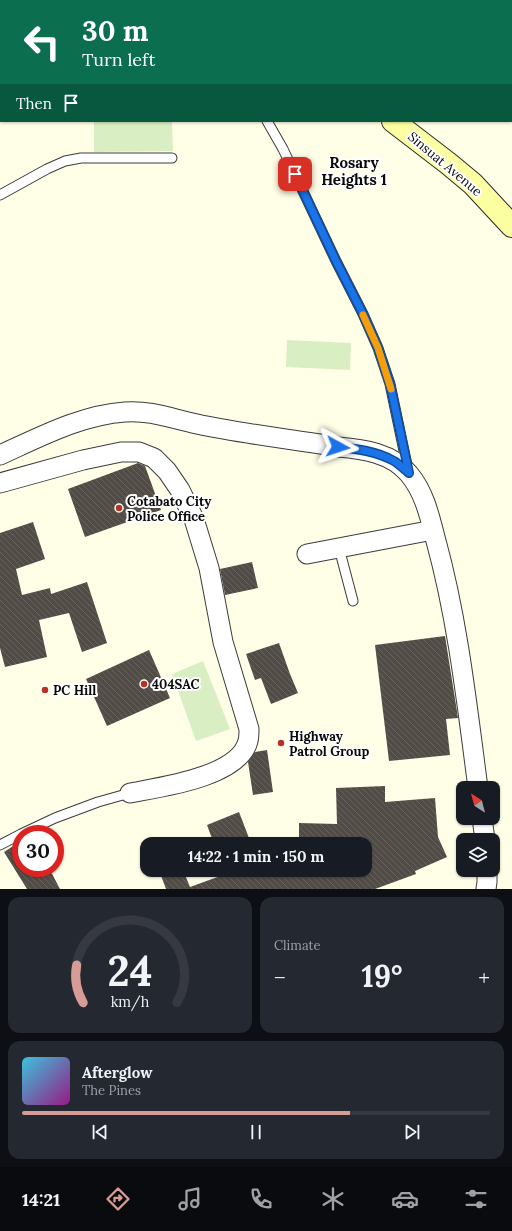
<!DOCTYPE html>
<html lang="en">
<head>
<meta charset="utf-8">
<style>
	body { margin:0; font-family:Lora,serif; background:#242831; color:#f1f3f6; height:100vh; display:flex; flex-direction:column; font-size:15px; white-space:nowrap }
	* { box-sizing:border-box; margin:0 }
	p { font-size:13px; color:#9ea1a6 }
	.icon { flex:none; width:22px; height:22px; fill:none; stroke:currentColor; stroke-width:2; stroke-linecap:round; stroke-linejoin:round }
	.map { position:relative; height:889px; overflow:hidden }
	.sheet { display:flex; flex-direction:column; gap:8px; padding:8px; background:#0d0f14; flex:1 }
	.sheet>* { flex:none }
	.hud { position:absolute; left:0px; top:0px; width:512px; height:122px; box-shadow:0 1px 3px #0004; background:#0b6e4f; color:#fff; overflow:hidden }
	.needle { width:26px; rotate:324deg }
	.fabs { position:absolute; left:456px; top:781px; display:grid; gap:8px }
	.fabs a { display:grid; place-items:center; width:44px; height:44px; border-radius:8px; background:#171b24; box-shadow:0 1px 3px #0004; font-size:20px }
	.speed { position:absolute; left:12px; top:825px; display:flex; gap:8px; font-size:20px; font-weight:700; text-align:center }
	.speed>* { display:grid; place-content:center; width:52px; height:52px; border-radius:50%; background:#171b24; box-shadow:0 1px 3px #0004; line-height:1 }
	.speed .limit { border:6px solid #d22; background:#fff; color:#111 }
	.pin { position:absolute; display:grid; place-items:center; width:34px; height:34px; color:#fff; margin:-17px; border-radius:8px; box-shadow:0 2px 6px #0006 }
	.me { position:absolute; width:44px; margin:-22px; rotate:95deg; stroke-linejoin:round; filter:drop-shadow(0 0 3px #0008) }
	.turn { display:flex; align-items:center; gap:14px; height:84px; padding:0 16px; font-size:18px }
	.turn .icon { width:52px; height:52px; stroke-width:2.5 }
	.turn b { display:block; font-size:28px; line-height:34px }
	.then { display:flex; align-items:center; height:38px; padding:0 16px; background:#0003; gap:8px; font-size:15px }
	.big { font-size:30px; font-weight:700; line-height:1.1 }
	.sheet .widget { flex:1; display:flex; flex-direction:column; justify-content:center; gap:6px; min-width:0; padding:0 14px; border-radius:12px; background:#242831 }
	.sheet .dial { align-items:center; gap:0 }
	.dial svg { height:104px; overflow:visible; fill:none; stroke:#363941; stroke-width:7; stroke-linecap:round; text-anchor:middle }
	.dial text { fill:#f1f3f6; stroke:none }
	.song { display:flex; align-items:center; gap:12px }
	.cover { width:48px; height:48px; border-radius:6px; background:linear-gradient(135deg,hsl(190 70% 55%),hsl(310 70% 35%)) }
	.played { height:4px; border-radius:2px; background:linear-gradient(90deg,#d89c97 70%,#363941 70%) }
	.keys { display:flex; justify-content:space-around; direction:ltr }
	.heat { display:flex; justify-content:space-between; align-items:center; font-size:22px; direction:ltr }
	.sheet .tiles { flex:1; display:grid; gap:8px; grid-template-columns:1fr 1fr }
	.widget:last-child { grid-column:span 2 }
	.trip { position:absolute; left:140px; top:837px; width:232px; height:40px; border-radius:12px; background:#171b24; box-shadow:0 1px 3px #0004; font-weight:700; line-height:40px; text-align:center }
	.dock { display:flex; height:64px; justify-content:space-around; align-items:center; background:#090b0e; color:#9ea1a6 }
	.dock .icon { width:28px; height:28px }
	.dock .selected { color:#d89c97 }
	.dock b { font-size:18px; color:#f1f3f6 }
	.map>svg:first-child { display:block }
</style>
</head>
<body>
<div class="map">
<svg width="512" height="889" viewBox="0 0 512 889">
	<defs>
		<pattern id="building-back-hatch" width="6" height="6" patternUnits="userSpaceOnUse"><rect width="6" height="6" fill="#524c46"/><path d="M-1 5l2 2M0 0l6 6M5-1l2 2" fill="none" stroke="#66615c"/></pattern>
	</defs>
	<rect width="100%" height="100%" fill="#fffee6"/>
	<!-- park -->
	<path fill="#c5e8b1" d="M132,0H202L203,1H132Z"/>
	<!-- pitch -->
	<path fill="#d9efc3" d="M94,121H172L173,151L94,152Z
		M287,340L351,343L350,370L286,367Z
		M203,661L230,729L196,741L172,674Z"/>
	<!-- building -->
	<path fill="url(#building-back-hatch)" d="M138,463L145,466L161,510L85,537L68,489Z
		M33,522L45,559L16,569L22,595L50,588L51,594L87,582L107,643L82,652L69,613L39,620L47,657L5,667L0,648V533Z
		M252,562L258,588L225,595L220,569Z
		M445,636L458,718L446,719L450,755L389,761L375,645Z
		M279,643L290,674L298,693L271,704L261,678L255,680L246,654Z
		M149,650L170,698L107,726L86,679Z
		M267,750L273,792L253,795L248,762L255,752Z
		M385,786V802L435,798L438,837L447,857L415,871L416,874L375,889H166L159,870H183L190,887L223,875L222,870H365V844H214L207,825L239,812L249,838L299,840V823L337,824L336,788Z
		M21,841V868H49L60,889H27L4,852Z"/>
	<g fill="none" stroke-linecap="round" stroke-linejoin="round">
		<!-- lane casing -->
		<g stroke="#3c3c3c" stroke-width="11">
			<path id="lane" d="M267,121L283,149L336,261L363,314L378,348L390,384L408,470
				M0,195L47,169L65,161L81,158H172
				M339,548L353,601
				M21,834L55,818L98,802L130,793
				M0,845L21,834"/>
		</g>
		<!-- street casing -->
		<g stroke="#3c3c3c" stroke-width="21">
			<path id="street" d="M0,455C40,437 81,415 125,412C150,410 173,419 197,424C243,434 291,439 338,447C363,449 392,453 409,474C425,493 430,518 436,541C458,621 467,705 478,788
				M0,483L83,460L121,452H139L154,458L167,471L180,490L194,519L209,568L223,642L249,729C249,733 249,737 248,741C239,777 161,787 130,793
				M307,554L433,530
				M482,818L485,840
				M486,889L487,882V870"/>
		</g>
		<!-- secondary casing -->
		<g stroke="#2b2b2b" stroke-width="24">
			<path id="secondary" d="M242,0L243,1
				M35,1L36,0
				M0,24L1,23
				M393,121L449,164L473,184L512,226"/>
		</g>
		<!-- lane -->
		<use href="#lane" stroke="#fff" stroke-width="9"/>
		<!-- street -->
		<use href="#street" stroke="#fff" stroke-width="19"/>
		<!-- secondary -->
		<use href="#secondary" stroke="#fbffa1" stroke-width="22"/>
	</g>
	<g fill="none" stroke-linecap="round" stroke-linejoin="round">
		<!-- route casing -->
		<g stroke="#114b97" stroke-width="10">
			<path id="route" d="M295,174L336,261L363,314L378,348L390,384L409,473C404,469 399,464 394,461C376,451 357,449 338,447"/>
		</g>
		<!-- route -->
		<use href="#route" stroke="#1a73e8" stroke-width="7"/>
		<!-- slow -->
		<path stroke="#f59e0b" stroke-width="7" d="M363,315L378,348L391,389"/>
	</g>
	<!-- markers -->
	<g fill="#b93122" stroke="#fff" stroke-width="1.5">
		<circle cx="119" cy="508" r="4"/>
		<circle cx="144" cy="684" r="4"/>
		<circle cx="45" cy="690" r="4"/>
		<circle cx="281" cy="743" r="4"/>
	</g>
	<g text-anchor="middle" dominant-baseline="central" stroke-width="4" stroke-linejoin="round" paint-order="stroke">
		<!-- street labels -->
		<g font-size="13" fill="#090909" stroke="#fff">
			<text transform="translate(445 164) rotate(40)">Sinsuat Avenue</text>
		</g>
		<!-- poi labels -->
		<g font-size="13" font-weight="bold" fill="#090909" stroke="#fff" text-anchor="start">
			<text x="127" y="501">Cotabato City<tspan x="127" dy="15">Police Office</tspan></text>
			<text x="152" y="684">404SAC</text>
			<text x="53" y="690">PC Hill</text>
			<text x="289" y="736">Highway<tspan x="289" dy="15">Patrol Group</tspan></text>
		</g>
		<!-- quarter labels -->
		<g font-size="15" font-weight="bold" fill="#090909" stroke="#fff">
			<text x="354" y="162">Rosary<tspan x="354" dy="17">Heights 1</tspan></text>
		</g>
	</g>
</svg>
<div class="fabs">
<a><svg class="needle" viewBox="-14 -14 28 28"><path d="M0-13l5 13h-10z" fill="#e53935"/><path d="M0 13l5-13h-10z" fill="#9ea1a6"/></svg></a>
<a><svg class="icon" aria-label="layers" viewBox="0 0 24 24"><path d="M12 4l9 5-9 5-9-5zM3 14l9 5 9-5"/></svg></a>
</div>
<div class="speed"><div class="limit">30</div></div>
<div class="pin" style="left:295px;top:174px;background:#d93025"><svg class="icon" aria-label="arrive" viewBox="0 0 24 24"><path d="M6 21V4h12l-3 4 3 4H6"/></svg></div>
<svg class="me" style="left:338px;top:447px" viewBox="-20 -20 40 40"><path d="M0-17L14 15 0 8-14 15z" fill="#1a73e8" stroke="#fff" stroke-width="4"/></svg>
<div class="trip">14:22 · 1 min · 150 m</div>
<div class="hud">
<div class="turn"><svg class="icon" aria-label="left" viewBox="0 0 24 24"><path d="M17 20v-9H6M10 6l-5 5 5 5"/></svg><div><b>30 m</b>Turn left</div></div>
<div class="then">Then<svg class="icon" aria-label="arrive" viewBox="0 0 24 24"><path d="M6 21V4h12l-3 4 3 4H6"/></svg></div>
</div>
</div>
<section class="sheet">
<div class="tiles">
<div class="widget dial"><svg viewBox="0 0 100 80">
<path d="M14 69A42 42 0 1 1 86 69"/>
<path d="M14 69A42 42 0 0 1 9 40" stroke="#d89c97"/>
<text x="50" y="56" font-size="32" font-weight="700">24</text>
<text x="50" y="72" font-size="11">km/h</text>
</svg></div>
<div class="widget"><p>Climate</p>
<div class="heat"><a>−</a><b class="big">19°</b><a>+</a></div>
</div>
<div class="widget">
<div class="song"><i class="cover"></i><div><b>Afterglow</b><p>The Pines</p></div></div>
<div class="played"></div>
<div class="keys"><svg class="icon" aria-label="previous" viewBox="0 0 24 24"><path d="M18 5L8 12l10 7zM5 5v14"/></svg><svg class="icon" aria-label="pause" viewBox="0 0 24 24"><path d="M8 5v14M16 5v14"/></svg><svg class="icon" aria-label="next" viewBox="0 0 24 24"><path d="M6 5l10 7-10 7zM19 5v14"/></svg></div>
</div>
</div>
</section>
<nav class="dock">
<b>14:21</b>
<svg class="icon selected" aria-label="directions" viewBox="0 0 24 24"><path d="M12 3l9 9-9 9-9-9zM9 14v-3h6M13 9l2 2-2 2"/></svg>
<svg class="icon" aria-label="music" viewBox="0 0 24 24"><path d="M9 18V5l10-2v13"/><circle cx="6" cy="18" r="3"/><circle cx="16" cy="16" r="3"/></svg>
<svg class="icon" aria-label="phone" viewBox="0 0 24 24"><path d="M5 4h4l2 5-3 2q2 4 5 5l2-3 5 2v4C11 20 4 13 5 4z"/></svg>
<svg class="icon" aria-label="climate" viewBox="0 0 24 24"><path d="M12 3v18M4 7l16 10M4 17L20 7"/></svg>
<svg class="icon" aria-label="car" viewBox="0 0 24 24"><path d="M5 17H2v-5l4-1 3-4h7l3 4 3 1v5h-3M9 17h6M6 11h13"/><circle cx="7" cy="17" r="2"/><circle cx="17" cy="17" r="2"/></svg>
<svg class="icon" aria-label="filters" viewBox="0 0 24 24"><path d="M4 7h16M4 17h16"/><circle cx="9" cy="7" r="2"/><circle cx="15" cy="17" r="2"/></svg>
</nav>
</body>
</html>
